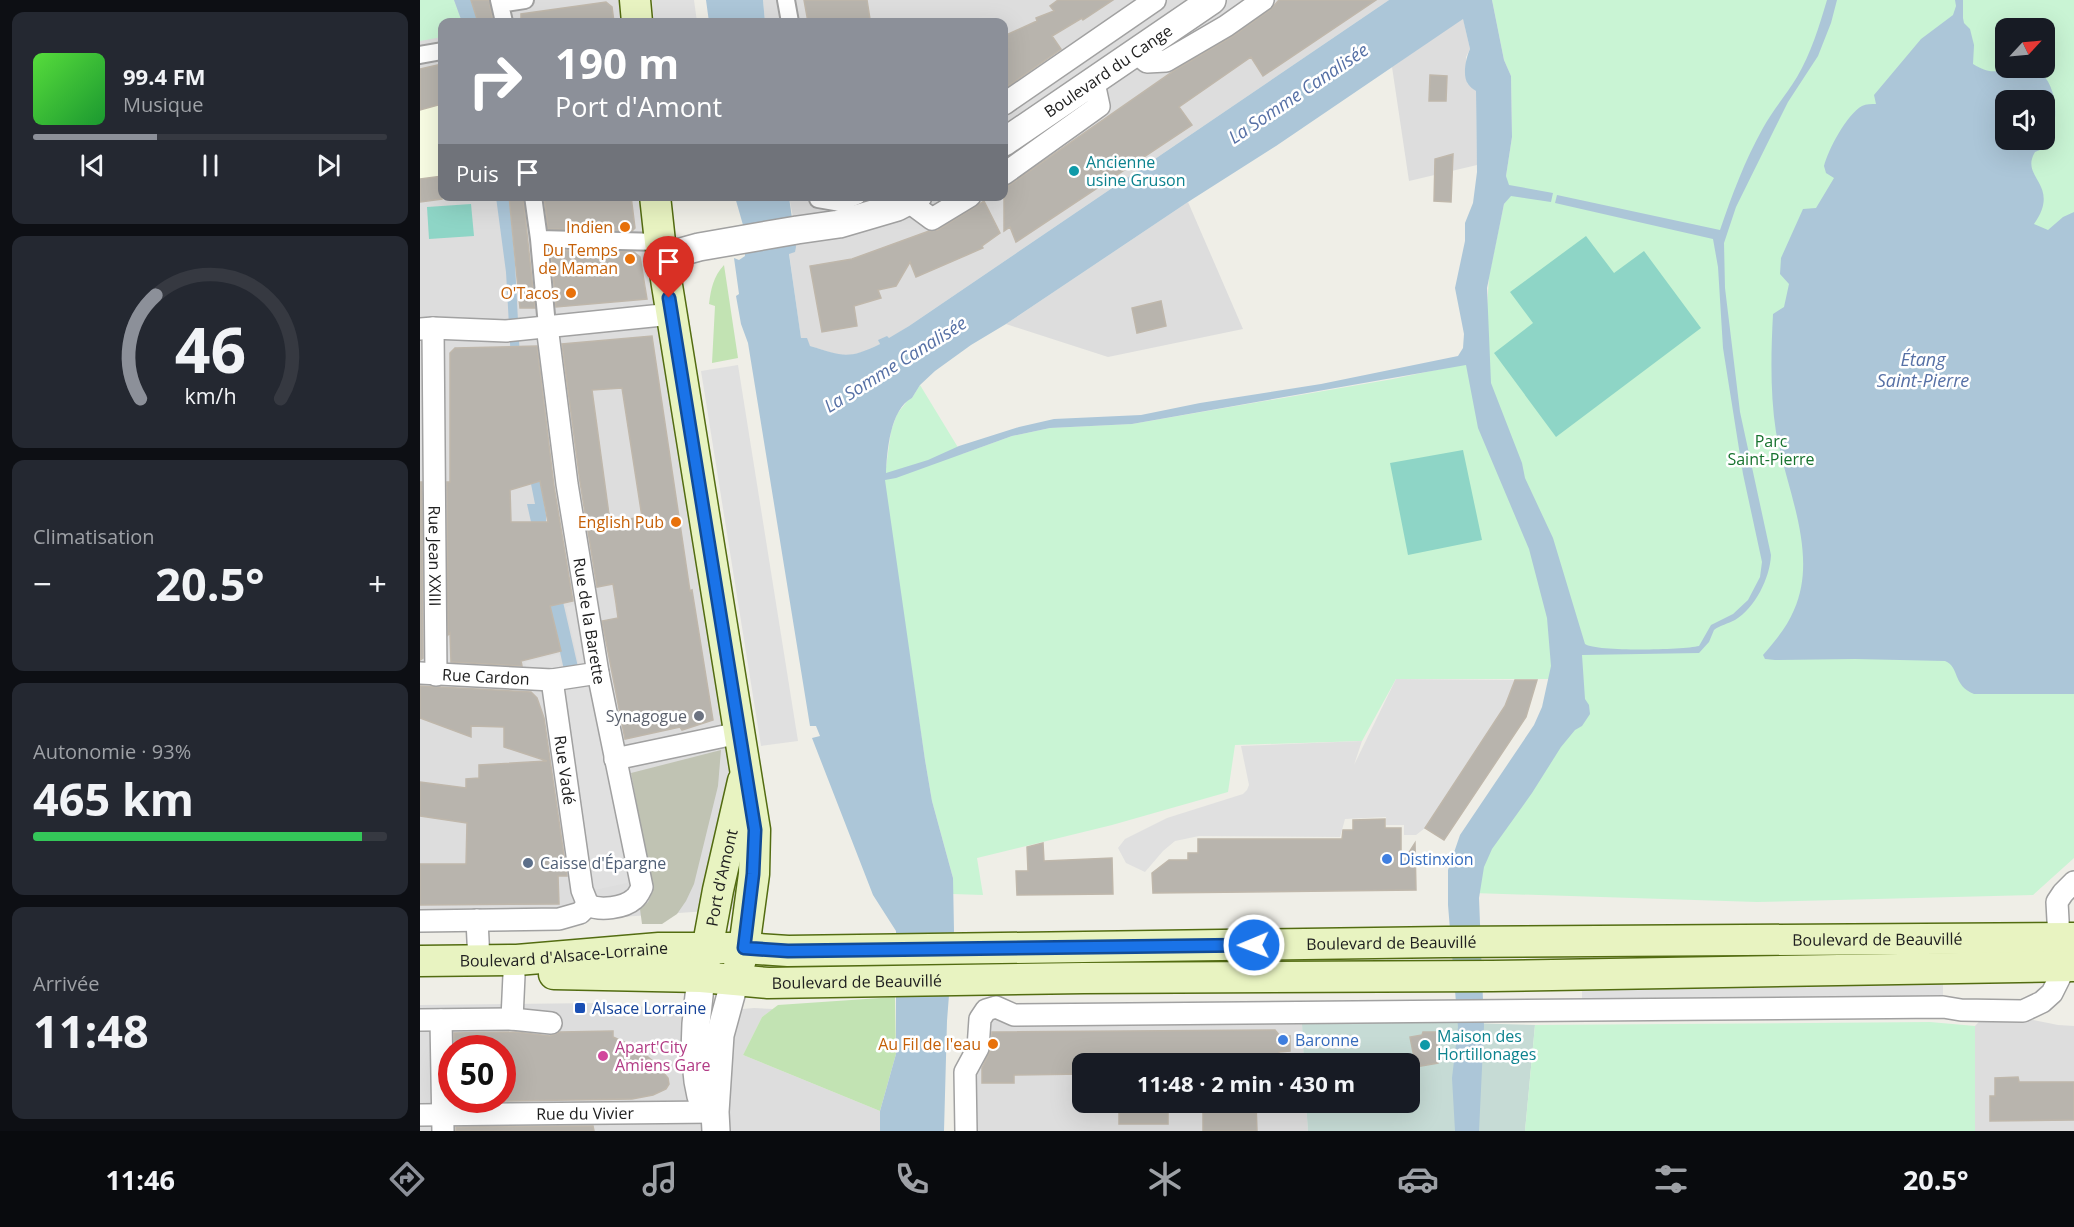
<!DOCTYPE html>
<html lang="fr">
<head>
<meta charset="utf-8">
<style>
	body { margin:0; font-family:"Open Sans",sans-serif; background:#242831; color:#f1f3f6; height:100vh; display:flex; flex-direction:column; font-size:22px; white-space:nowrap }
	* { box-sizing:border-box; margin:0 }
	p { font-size:20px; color:#9ea1a6 }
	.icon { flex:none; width:33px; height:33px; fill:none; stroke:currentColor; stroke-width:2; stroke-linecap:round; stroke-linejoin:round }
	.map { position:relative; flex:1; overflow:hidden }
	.details { display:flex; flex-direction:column; gap:12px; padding:12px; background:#0d0f14; width:420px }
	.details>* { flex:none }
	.top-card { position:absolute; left:18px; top:18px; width:570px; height:183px; border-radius:12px; box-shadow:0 6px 24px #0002; background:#8c9099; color:#fff; overflow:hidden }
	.needle { width:39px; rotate:64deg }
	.controls { position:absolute; left:1575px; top:18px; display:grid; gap:12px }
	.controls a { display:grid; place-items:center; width:60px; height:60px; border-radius:12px; background:#171b24; box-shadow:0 6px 24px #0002; font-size:30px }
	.speed { position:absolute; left:18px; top:1035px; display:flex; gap:12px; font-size:30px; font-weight:700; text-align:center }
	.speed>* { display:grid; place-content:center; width:78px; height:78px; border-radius:50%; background:#171b24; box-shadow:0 6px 24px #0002; line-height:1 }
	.speed .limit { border:9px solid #d22; background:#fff; color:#111 }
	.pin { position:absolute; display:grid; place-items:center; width:51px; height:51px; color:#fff; margin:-62px -26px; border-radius:50% 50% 50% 0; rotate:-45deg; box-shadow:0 0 6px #0007 }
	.pin .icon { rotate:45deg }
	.me { position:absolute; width:66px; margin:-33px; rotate:269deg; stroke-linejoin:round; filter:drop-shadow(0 0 4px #0008) }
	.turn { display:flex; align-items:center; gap:21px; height:126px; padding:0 18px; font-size:27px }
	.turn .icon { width:78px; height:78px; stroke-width:2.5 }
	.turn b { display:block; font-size:42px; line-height:51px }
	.then { display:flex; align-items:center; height:57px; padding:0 18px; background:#0003; gap:12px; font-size:22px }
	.big { font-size:45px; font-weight:700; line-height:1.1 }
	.details .widget { flex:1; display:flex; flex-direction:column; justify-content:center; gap:9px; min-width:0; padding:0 21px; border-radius:12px; background:#242831 }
	.details .dial { align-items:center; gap:0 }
	.dial svg { height:156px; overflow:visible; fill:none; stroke:#363941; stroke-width:7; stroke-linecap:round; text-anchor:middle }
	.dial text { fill:#f1f3f6; stroke:none }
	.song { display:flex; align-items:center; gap:18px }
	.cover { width:72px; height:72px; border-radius:9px; background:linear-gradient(135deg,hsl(110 70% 55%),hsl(130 70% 35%)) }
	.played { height:6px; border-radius:3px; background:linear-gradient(90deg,#8c9099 35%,#363941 35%) }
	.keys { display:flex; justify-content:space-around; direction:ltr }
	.heat { display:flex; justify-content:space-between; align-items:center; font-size:33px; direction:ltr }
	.charge { height:9px; border-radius:4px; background:linear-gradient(90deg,#34c759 93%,#363941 0) }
	.trip { position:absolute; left:652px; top:1053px; width:348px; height:60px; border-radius:12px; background:#171b24; box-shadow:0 6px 24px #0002; font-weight:700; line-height:60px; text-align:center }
	.tabs { display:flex; height:96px; justify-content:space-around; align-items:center; background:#090b0e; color:#9ea1a6 }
	.tabs .icon { width:42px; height:42px }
	.tabs .on { color:#8c9099 }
	.tabs b { font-size:27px; color:#f1f3f6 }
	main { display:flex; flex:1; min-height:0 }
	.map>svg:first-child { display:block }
</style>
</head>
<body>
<main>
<section class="details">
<div class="widget">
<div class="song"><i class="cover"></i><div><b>99.4 FM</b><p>Musique</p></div></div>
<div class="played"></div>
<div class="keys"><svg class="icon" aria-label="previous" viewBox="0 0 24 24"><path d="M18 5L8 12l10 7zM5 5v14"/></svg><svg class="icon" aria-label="pause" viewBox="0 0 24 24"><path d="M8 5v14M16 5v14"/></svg><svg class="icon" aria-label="next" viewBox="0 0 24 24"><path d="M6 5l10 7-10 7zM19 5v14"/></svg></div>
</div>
<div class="widget dial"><svg viewBox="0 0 100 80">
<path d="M14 69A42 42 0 1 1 86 69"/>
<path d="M14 69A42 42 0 0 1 22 16" stroke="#8c9099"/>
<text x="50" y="56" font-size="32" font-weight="700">46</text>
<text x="50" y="72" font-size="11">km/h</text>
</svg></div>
<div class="widget"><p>Climatisation</p>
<div class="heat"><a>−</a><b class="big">20.5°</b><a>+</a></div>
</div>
<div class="widget"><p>Autonomie · 93%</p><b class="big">465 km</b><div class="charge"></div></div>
<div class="widget"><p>Arrivée</p><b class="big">11:48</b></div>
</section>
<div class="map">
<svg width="1654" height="1131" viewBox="0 0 1654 1131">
	<rect width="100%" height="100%" fill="#efeee7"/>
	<!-- residential -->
	<path fill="#ddd" fill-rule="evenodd" d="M0,0H215L217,22H22V196L235,197L330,856L316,909L129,922L0,927Z
		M343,0H969L489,326L469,339L459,341L460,344L446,351L425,357L390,346L381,339L369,253L373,217L369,197L584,196V22H345Z
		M1043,18L1050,49L1046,57L1047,83L1056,91L1057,165L989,181L972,67Z
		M768,202L823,329L688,357L586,324Z
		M180,1003L288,1012L334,1008L353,1009L342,1017L323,1055L460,1111V1131H0V1005ZM32,1048H82V1100H32Z
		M853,1004L882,1024L884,1063L663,1064V1102L886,1103L888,1131H546L566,1010Z
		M1569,1011L1638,1025L1654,1026V1131H1555V1026Z"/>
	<!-- education -->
	<path fill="#f8fce3" d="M22,64V196L39,197L0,202V69Z"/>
	<!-- construction -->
	<path fill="#c0c3b3" d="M301,750L298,786L274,884L266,901L257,914L242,924H222L220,909L228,902L233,891L211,773Z"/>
	<!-- grass -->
	<path fill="#c2e3b3" d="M304,265L318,358L292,363L295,306L289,304C291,289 293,277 304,265Z
		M475,997L476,1054L460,1111L323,1055L342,1017L358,1005Z"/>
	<!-- wetland -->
	<path fill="#c6dbd5" d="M1016,1022L1115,1025L1105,1131H888L886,1103L990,1102V1064L884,1063L882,1024Z"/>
	<!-- park -->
	<path fill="#c9f4d4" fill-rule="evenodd" d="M0,0H34L42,22H22V37L0,41Z
		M1072,0H1654V858L1613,895L1337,902L1053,893L1058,855L1154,679H976L942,741L815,745L808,792L692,825L557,858L563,895L533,894V878L512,801L505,760L464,482L471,431L477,414L488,400L492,398L500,385L542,454L592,436L630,428L712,424L973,379L1044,364L1067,310L1069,276L1084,204L1090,196L1086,176L1092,137L1091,76L1084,60ZM1586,28H1624V68H1586ZM1586,100H1624V140H1586Z
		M1510,1022L1555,1026V1131H1105L1115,1025Z"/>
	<!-- pitch -->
	<path fill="#8ed5c6" d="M51,204L54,236L9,239L7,207Z
		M1166,236L1194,273L1224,251L1281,328L1136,437L1074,353L1113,323L1090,292Z
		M1043,450L1062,540L988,555L970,463Z"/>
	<!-- parking -->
	<path fill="#e0e0e0" d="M232,0H274L277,22H234Z
		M318,365L378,741L341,746L281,371Z
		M158,603L218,869L207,883L179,889L162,890L126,680L108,678L105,662L139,654L143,678L161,675L146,607Z
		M976,679L1095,680L1085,706L1005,828L996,835H984V825H966V817L925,819L920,837L779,836L755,841L743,851L725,872L706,863L698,848L705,839L747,818L823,794L827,790L829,785L821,746L942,741L934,765Z
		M1523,980V1007L1162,1010V984Z"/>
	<!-- water -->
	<path fill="#acc6d8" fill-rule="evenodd" d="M34,0H51L59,22H42Z
		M286,0H343L345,22H289Z
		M969,0H1072L1084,60L1091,76L1092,137L1086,176L1089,185L1133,193L1131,202L1091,196L1084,204L1067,288L1071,383L1102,463L1105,478L1133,538L1165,644C1177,652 1262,650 1279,646L1291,625L1313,614L1328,600L1340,577L1342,562L1323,474L1303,348L1298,267L1293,239L1135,203L1137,195L1300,230C1312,195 1325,160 1343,128C1353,110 1366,95 1377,77C1391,53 1399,27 1407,0H1417L1411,23L1398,56L1368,102L1355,128L1316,207L1304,243L1305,288L1320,412L1351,555C1350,578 1335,608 1315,620C1308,624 1300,625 1294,630L1289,642L1279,653L1162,655L1165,699L1169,705L1170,714L1162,726L1155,730L1141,747L1112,793L1072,849L1064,867L1059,898L1064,1026L1059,1131H1035L1032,1078L1038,1027L1028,905V870L1040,835L1114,725L1122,707L1131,666L1127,618L1109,549L1058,428L1046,365L712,424L630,428L592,436L476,478L465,480L505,760L512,801L533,878L534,931L527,1021L524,1131H460V1111L476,1054V931L453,895L392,738L400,736L396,726H390L328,343L321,324L316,296L319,294L314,258L319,260L325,256L323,225L315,197H369L376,247L375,252L369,254L381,338H387L390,346C423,356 427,360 460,344L458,340L467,336L469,338L489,326ZM1043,19L1050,49C1046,58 1042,75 1048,84C1050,87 1053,89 1056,91L1057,172L1053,203L1045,223V241L1035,288L1044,334L1043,348L1038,356L901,384L780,403L721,415L634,419L599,427L539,446L508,460L466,473C467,452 470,409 492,398L500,385L515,371L551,345L586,324L768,202L856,146Z
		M1535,0H1543V18L1544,23L1550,29L1554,45L1553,64C1573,76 1576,70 1596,68C1602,67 1609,67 1616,68C1640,86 1639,123 1627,147L1615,152C1599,178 1642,184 1614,224L1628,230L1643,217L1654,212V694H1554C1532,685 1540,667 1525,661L1435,659L1355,660L1345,659L1343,655C1355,641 1367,627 1374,610C1399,554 1366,489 1356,432C1350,393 1351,353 1353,314L1364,307L1369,284L1360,274L1361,258L1383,209L1396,208L1414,178L1406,173L1404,166C1408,150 1427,114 1442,106C1446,104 1452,104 1456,104L1454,95L1501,39L1533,15L1536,6ZM1586,100H1624V140H1586Z
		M76,197H89L95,263L100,360L126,515V528L158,667L144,670L107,504H115L111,484L104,485L91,361L86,272Z"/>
	<!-- building -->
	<path fill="#b8b4ad" stroke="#bfb7ab" stroke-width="1.5" fill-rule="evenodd" d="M51,0H69L73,22H58Z
		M384,0H447L450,19L422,22H388Z
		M638,0H693L663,20L662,18L632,36L641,49L584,89V36L617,21L616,18L634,11L630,6Z
		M859,0H956L843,76L831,57L759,107L772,125L596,242L590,227L584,231V188L591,184L755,70L813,36L850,10Z
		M186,2L192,7L194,22H101V14Z
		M22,64V104L0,110V69Z
		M1010,75L1027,76L1026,101H1009Z
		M1033,154L1031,202L1014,201L1015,159Z
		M22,176V199L0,202V179Z
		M89,196H103L115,308H100Z
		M124,196H211L215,228L212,231L128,229Z
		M564,201L580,233L562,246L563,248L496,277L490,262L476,286L458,290L461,298L434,306L437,326L402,332L390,266L432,259L509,231L518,230Z
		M131,250L214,252L220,257L227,299L136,307Z
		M741,301L746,326L717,333L712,308Z
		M232,336L270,591L272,590L293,720L262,730L260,727L205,739L182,621L198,618L196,603L193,584L177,587L160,482L142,344ZM202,388L222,517L190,522L172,390Z
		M117,346L134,486L153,601L130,606L141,651L101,661L102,666L31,662L30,633L28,635L27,482H30V353L35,348ZM120,481L128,522H91L90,490Z
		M0,482H2L3,658L0,660Z
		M1095,680H1117L1106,717L1024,840L1005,828L1085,706Z
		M0,686L111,692L117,698L124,718L147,876H138L139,904L0,905V864H46L47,823L0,816V782L46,788V779L59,778V765L127,761L84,747V727L51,726V737L0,718Z
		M965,819V828H981V865L995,843L996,890L733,893L732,873L749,860H768V853H778V839H922L923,830H933V820Z
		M623,843L624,861L692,858L693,894L597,895L596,871H608L607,847Z
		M855,1030L860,1036H870V1051L859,1052V1058H836V1064H663V1074L594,1075V1083H562V1068L571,1049L572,1032Z
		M193,1031V1037L217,1048L234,1062L248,1078L249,1084L246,1089L233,1095L212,1099L35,1102V1100H82V1048H34V1033L96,1032L130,1036L140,1032Z
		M1003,1032H1018V1063L996,1067L990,1037L1002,1035Z
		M1598,1077L1599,1082H1654V1120L1570,1121V1096H1575V1078Z
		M699,1102H748V1124H699Z
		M783,1102H836L837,1131H783Z
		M173,1126L174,1131H36V1127Z"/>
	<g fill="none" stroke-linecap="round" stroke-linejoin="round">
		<!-- pedestrian casing -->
		<g stroke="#a1a1a1" stroke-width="20">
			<path id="pedestrian" d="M79,0L84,22
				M366,0L370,22
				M80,4L105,0
				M0,55L22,51
				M113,196L119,239L127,326
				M398,196V199L421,203L437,196
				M119,239L240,242"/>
		</g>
		<!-- minor casing -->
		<g stroke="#a1a1a1" stroke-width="24">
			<g id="minor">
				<path d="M715,52L727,62L746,61L806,26L843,0"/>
				<path d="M584,104L735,0"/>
				<path d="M584,174L679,106L676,92L668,84"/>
				<path d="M488,196L489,202L512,219L550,196"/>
				<path id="s1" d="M127,326L147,484L178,673L222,887C220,891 218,896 214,899C204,908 180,911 168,905"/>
				<path id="s2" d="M13,328L16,675"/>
				<path d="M0,329L13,328L86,331L252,314"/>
				<path id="s3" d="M0,673L132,680"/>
				<path d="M195,759L319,733"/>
				<path d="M168,905L162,890L132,680L178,673"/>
				<path d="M57,920L59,961"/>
				<path d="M0,921L139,919L160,913L168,905"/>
				<path d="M92,1019L94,975"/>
				<path d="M0,1020L92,1019L131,1023"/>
				<path d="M21,1020L23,1131"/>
				<path id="s4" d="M0,1115L295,1112"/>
				<path d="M546,1131L545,1072L558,1048L560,1019L566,1010L576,1007L594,1015L1523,1007L1541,1010L1603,1011L1622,1002L1632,993L1641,975L1637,902L1643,893L1654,882"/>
			</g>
		</g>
		<!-- tertiary casing -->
		<g stroke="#a1a1a1" stroke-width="30">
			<g id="tertiary">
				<path id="s5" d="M584,142L792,0"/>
				<path d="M243,257L279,247L377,230L419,224L477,207L498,196"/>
				<path d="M281,977L276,1024L275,1052L278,1081L281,1096L294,1111"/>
				<path d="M296,1131L295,1112L300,1035L315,980"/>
			</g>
		</g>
		<!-- secondary casing -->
		<g stroke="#536c11" stroke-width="33">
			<g id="secondary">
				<path d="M215,0L217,22"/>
				<path d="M235,196L240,242L335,830L334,874L324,948L319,966"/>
				<path id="s6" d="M0,961L97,960L239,948H324L368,951L1025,942L1654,938"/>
				<path id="s7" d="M284,966L298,890L323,781"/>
				<path id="s8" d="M134,974L281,977L348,983L664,978L1072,976L1654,966"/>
			</g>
		</g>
		<!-- pedestrian -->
		<use href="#pedestrian" stroke="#fff" stroke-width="16"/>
		<!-- minor -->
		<use href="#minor" stroke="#fff" stroke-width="21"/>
		<!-- tertiary -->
		<use href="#tertiary" stroke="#fff" stroke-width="27"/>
		<!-- secondary -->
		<use href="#secondary" stroke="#e8f3c1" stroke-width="30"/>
	</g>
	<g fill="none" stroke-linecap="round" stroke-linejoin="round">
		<!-- route casing -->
		<g stroke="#114b97" stroke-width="15">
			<path id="route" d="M249,298L335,830L333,874L324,948L368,951L834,945"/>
		</g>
		<!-- route -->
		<use href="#route" stroke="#1a73e8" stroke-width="10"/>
	</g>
	<!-- markers -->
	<g fill="#0f9aa8" stroke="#fff" stroke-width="2">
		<circle cx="654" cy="171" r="6"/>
		<circle cx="1005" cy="1045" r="6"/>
	</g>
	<g fill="#e8710a" stroke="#fff" stroke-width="2">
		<circle cx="205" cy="227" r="6"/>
		<circle cx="210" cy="259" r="6"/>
		<circle cx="151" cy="293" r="6"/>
		<circle cx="256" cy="522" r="6"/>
		<circle cx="573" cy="1044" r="6"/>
	</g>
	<circle fill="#6b7280" stroke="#fff" stroke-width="2" cx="279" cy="716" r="6"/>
	<g fill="#3f7fe0" stroke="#fff" stroke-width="2">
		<circle cx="967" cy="859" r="6"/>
		<circle cx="863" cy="1040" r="6"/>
	</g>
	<circle fill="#5c6f8a" stroke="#fff" stroke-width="2" cx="108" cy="863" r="6"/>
	<rect fill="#1a4fb4" stroke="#fff" stroke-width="2" x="154" y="1002" width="12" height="12" rx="3"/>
	<circle fill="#d1479c" stroke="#fff" stroke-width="2" cx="183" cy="1056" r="6"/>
	<g text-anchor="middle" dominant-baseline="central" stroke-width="5" stroke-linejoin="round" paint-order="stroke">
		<!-- street labels -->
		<g font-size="16" fill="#202020" stroke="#fff">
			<text stroke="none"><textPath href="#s5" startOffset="126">Boulevard du Cange</textPath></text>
			<text stroke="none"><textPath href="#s2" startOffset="228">Rue Jean XXIII</textPath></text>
			<text stroke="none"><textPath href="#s1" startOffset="298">Rue de la Barette</textPath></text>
			<text stroke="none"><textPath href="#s3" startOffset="66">Rue Cardon</textPath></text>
			<text transform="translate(145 770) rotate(82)">Rue Vadé</text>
			<text stroke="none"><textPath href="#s7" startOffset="90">Port d'Amont</textPath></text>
			<text stroke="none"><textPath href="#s6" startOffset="1458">Boulevard de Beauvillé</textPath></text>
			<text stroke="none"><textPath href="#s6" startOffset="972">Boulevard de Beauvillé</textPath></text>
			<text stroke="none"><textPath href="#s6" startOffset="144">Boulevard d'Alsace-Lorraine</textPath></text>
			<text stroke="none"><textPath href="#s8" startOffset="303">Boulevard de Beauvillé</textPath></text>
			<text stroke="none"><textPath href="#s4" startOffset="165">Rue du Vivier</textPath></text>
		</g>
		<!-- culture labels -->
		<g font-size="16" fill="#0d838f" stroke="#fff" text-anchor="start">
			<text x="666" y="162">Ancienne<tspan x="666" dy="18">usine Gruson</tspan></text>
			<text x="1017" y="1036">Maison des<tspan x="1017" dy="18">Hortillonages</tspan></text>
		</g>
		<!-- food labels -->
		<g font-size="16" fill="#c56008" stroke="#fff" text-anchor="end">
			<text x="193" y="227">Indien</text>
			<text x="198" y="250">Du Temps<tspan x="198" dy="18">de Maman</tspan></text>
			<text x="139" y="293">O'Tacos</text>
			<text x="244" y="522">English Pub</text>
			<text x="561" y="1044">Au Fil de l'eau</text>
		</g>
		<!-- park labels -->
		<g font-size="16" fill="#18732f" stroke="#fff">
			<text x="1351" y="441">Parc<tspan x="1351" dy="18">Saint-Pierre</tspan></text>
		</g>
		<!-- worship labels -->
		<g font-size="16" fill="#5b616d" stroke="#fff" text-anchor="end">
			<text x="267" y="716">Synagogue</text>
		</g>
		<!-- shop labels -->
		<g font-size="16" fill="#366cbe" stroke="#fff" text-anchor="start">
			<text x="979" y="859">Distinxion</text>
			<text x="875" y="1040">Baronne</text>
		</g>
		<!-- service labels -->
		<g font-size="16" fill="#4e5e75" stroke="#fff" text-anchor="start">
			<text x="120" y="863">Caisse d'Épargne</text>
		</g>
		<!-- transit labels -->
		<g font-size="16" fill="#164399" stroke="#fff" text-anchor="start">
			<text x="172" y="1008">Alsace Lorraine</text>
		</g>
		<!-- hotel labels -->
		<g font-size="16" fill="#b23c85" stroke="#fff" text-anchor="start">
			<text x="195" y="1047">Apart'City<tspan x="195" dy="18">Amiens Gare</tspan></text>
		</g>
		<!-- water labels -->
		<g font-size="18" font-style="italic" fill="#5670a5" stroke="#fff">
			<text transform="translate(878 93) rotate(-34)">La Somme Canalisée</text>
			<text x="1503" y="359">Étang<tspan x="1503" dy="21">Saint-Pierre</tspan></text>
			<text transform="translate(475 364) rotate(-32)">La Somme Canalisée</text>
		</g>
	</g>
</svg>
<div class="controls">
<a><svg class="needle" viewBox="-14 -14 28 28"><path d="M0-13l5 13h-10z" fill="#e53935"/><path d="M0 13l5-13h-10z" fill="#9ea1a6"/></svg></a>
<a><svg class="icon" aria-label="sound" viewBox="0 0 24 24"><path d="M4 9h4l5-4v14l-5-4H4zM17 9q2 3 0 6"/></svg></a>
</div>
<div class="speed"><div class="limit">50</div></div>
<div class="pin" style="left:249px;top:298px;background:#d93025"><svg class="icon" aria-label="arrive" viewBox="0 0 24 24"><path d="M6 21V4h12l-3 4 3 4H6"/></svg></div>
<svg class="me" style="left:834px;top:945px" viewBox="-20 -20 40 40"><circle r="17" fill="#1a73e8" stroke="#fff" stroke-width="3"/><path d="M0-11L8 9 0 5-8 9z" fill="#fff"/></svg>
<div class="trip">11:48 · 2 min · 430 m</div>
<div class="top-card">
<div class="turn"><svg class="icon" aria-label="right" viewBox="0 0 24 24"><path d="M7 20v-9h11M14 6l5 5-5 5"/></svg><div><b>190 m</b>Port d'Amont</div></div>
<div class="then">Puis<svg class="icon" aria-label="arrive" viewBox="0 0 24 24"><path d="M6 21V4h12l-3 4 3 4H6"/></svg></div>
</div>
</div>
</main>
<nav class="tabs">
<b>11:46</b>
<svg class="icon on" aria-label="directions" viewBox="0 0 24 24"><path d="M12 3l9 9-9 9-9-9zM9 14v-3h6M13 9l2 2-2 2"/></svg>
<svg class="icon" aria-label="music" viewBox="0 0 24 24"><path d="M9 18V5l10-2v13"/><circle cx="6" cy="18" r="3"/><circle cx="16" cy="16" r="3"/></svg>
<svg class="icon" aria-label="phone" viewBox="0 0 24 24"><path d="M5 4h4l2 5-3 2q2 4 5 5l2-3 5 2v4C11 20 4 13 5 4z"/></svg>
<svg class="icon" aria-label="climate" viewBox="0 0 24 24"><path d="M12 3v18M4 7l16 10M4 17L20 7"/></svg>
<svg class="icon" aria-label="car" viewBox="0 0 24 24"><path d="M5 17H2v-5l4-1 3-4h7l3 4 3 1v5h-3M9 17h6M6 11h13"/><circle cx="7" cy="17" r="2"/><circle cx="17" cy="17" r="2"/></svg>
<svg class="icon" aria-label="filters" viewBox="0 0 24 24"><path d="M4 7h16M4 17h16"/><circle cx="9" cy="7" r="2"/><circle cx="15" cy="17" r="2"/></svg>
<b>20.5°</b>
</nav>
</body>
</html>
